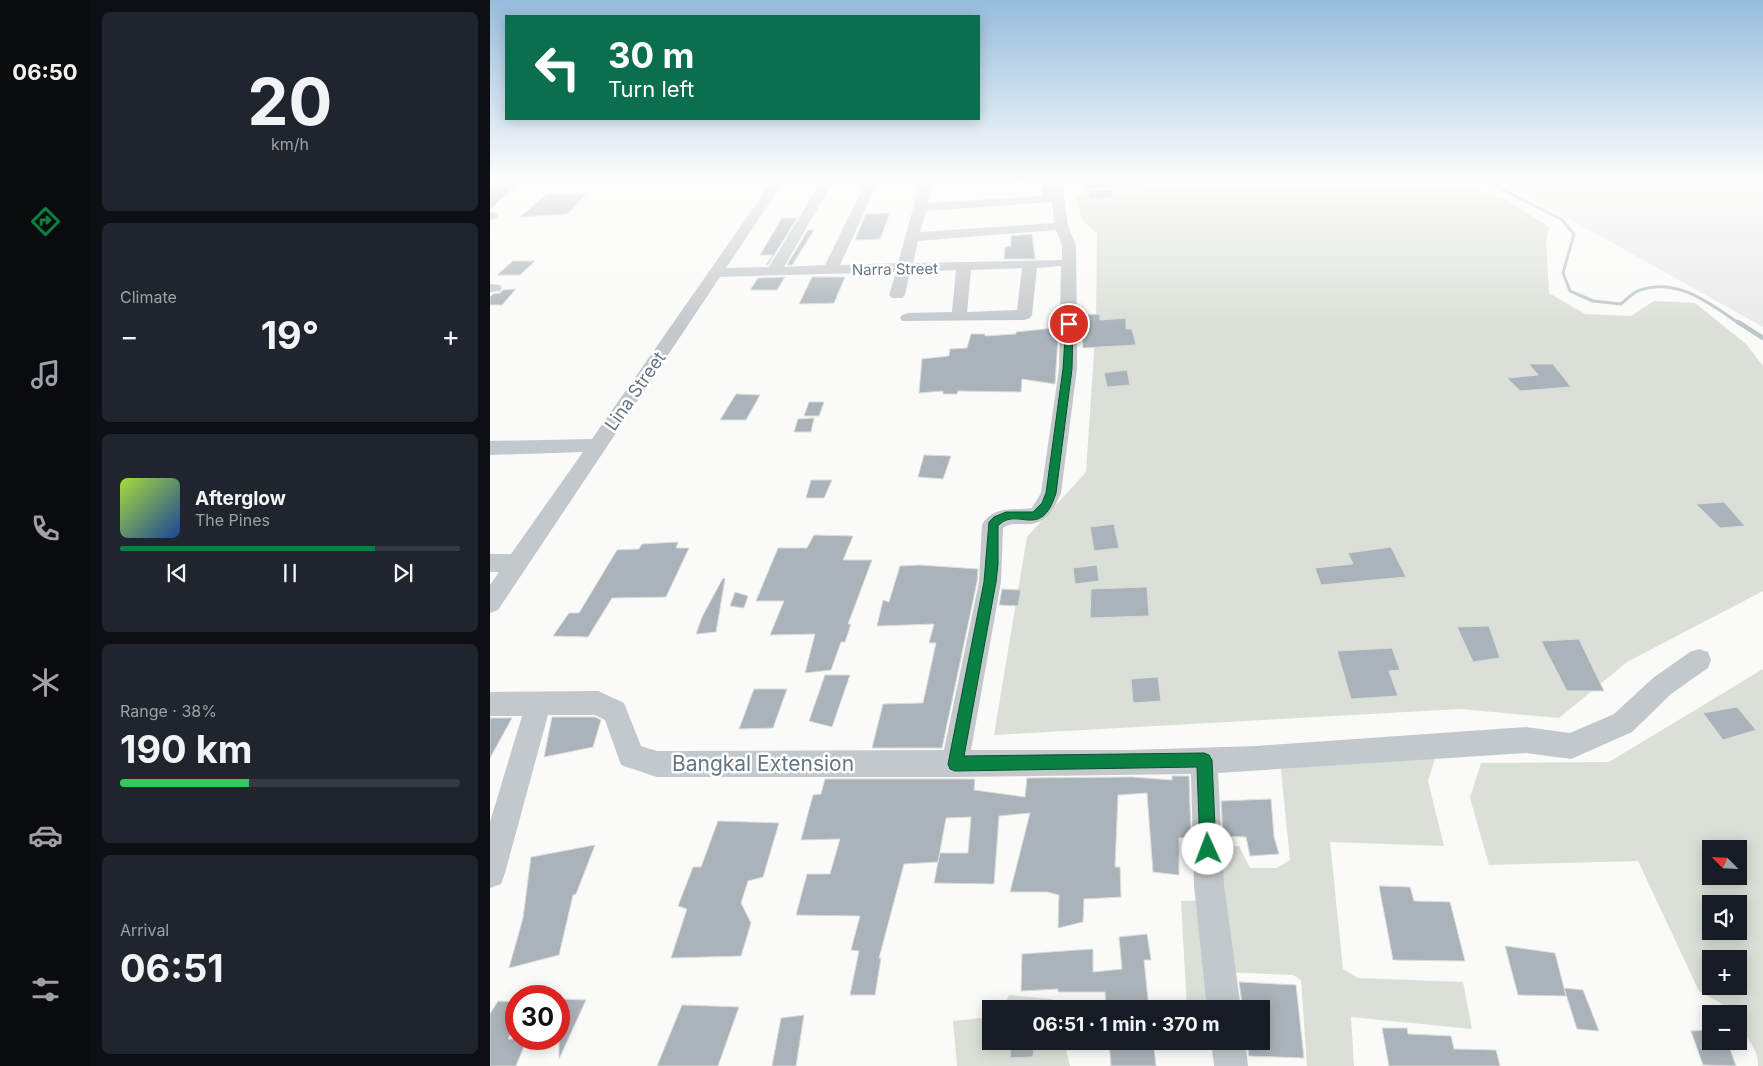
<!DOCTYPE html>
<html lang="en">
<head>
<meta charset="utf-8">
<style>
	body { margin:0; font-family:Inter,sans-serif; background:#20242c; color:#f1f3f6; height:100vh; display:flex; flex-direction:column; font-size:19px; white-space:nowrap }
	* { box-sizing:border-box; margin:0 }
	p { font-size:16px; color:#9ea1a6 }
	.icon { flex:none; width:28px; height:28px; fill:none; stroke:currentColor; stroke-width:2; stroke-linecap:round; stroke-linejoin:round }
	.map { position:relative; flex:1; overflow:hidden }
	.sheet { display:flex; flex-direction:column; gap:12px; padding:12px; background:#0d0f14; width:400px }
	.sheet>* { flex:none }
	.banner { position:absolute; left:15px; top:15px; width:475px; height:105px; border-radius:0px; box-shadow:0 2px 12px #0003; background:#0b6e4f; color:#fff; overflow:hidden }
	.needle { width:32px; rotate:294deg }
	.tools { position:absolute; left:1212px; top:840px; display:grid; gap:10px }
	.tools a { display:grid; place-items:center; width:45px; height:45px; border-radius:0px; background:#171b24; box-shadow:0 2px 12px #0003; font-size:25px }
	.speed { position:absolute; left:15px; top:985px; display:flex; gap:10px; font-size:25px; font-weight:700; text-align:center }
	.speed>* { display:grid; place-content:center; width:65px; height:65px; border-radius:50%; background:#171b24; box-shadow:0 2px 12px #0003; line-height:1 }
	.speed .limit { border:8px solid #d22; background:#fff; color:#111 }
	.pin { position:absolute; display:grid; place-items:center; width:42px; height:42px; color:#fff; margin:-21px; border:2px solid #fff; border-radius:50%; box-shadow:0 1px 5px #0007 }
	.me { position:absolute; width:55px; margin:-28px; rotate:358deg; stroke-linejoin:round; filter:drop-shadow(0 0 4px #0008) }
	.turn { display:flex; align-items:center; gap:18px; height:105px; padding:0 20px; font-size:22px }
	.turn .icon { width:65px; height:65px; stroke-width:2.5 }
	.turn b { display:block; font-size:35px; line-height:42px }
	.big { font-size:38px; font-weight:700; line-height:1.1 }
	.sheet .tile { flex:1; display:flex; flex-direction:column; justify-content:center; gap:8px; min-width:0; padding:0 18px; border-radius:8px; background:#20242c }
	.sheet .dial { align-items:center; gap:0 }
	.dial b { font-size:65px; line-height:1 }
	.song { display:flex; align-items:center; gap:15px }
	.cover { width:60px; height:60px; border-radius:8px; background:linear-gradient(135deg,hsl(80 70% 55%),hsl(220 70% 35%)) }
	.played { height:5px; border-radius:2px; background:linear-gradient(90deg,#0b8043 75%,#363941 75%) }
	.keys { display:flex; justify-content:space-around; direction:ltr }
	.heat { display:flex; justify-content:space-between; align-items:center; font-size:28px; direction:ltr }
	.charge { height:8px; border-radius:4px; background:linear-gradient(90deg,#34c759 38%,#363941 0) }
	.trip { position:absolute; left:492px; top:1000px; width:288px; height:50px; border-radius:0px; background:#171b24; box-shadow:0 2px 12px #0003; font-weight:700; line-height:50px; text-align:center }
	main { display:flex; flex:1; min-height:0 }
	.tabs { display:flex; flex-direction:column; width:90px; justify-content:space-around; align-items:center; background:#090b0e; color:#9ea1a6 }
	.tabs .icon { width:35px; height:35px }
	.tabs .current { color:#0b8043 }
	.tabs b { font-size:22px; color:#f1f3f6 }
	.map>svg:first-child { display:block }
</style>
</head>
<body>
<main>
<nav class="tabs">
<b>06:50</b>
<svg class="icon current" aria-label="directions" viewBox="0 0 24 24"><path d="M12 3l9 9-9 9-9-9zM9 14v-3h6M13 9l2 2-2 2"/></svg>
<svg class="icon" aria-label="music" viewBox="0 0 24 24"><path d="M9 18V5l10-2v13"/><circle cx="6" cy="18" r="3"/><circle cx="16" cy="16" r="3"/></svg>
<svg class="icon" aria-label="phone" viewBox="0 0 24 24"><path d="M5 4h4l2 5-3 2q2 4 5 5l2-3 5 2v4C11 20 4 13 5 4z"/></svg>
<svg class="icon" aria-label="climate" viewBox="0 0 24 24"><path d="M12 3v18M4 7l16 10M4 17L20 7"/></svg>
<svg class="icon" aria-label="car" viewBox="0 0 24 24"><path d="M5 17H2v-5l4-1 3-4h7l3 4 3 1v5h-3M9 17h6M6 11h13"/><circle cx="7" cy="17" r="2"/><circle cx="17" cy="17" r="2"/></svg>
<svg class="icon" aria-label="filters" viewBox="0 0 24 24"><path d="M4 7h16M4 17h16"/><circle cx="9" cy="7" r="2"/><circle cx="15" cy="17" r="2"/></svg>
</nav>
<section class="sheet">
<div class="tile dial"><b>20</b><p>km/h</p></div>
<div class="tile"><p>Climate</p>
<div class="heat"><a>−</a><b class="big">19°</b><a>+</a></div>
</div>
<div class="tile">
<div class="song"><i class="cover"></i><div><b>Afterglow</b><p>The Pines</p></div></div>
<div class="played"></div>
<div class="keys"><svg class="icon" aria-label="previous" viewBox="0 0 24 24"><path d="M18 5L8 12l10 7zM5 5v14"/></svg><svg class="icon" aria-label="pause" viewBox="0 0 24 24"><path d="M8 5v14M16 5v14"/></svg><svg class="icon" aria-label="next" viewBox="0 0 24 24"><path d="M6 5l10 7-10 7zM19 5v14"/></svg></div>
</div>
<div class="tile"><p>Range · 38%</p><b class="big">190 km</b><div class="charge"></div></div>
<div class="tile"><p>Arrival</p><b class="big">06:51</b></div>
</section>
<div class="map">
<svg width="1273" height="1066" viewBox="0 0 1273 1066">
	<rect width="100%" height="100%" fill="#fafaf8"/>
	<!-- built -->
	<path fill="#e8e9e9" d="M1010,180H1273V327Z"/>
	<!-- green -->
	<path fill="#dadfd7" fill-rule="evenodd" d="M715,180H900L968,184L1015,199L1059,227L1056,242L1059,293L1095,314L1141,316L1164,301L1205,303L1256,344L1273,366V591L1137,662L1069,718L970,709L504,735L537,537L596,472L606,323L607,233L593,221L585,198L609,190L716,184Z
		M1273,669V1066H1268C1269,1045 1249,1034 1249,1014H1244L1241,1009L1209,991L1148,861L999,865L980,798L991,763L1119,762ZM1221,849H1249V876H1221ZM1221,904H1249V931H1221ZM1221,959H1249V986H1221Z
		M947,752L938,781L954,846L840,842L853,969L868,978L973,982L982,1029L861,1017L864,1066H817L811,980L803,975L734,972V1009H697L691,901L720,900L719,847L749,846L760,868H787L800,860L790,760Z
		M519,995L562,999L565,1009H512Z
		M501,1017V1041H574L580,1066H467L463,1021Z"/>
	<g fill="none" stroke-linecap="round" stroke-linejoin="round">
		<!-- stream-far1 -->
		<path stroke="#bbc7cb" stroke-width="3" d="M986,180L997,182L1071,219L1084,234L1073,273L1080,291L1103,301L1131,304C1136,300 1143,292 1150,290C1188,277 1220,304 1250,324"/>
		<!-- stream -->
		<path stroke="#bbc7cb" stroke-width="4.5" d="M1248,322L1273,338"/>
	</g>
	<!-- building -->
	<path fill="#aab3b9" stroke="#dcdcda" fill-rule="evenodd" d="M0,180H28L26,182H30L0,209Z
		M595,185L598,190L602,191L621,190L623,197L600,199Z
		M57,194H97L77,214L30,217Z
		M400,213L390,239L365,240L376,214Z
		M292,218H307L278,265H276L283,255H270Z
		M318,230H324L302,265H297Z
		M542,234L545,259H514L515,247L521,246V236Z
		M23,261H45L30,275H7Z
		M295,277L287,290H260L268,278Z
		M322,277H355L344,303L309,304Z
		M26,289L12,305H0V297L3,294L10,293L13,290Z
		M610,314V320L636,318V329H642L646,345L593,348L591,315Z
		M564,328L565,338H568L565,384L532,379L531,392L468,391L467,394H453V391L429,393L432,359L459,356L460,349L477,348L481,334H495V336L526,334V332Z
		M1039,364H1063L1081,387L1030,391L1017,378L1048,375Z
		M637,370L640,385L617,387L614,373Z
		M246,394L270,395L256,420H230Z
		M319,402H334L329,416H314Z
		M324,418L321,432H304L308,419Z
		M434,455L461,456L453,479L428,477Z
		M321,480H342L334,498H316Z
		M1234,502L1255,526L1230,528L1206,504Z
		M624,524L629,548L604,551L600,527Z
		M324,535L363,536L353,560H382L358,624H361L355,642H351L341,670L315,673L325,634L280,635L294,601H266L288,548H317Z
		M188,542L186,548H199L176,597L122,598L98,637L63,636L79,613H89L127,550L149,549L152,544Z
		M901,547L916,577L831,585L825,568L863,564L858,553Z
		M429,565L488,569L487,582L452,748H382L393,704L433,703L446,643H439L444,624L387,626L393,600L399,602L410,566Z
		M607,565L609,581L585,584L583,568Z
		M233,578L235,579L226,632L206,634L212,617Z
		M657,587L659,616L600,618L601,589Z
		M512,589L531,590L528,606L509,605Z
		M245,592L258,596L254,608L240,606Z
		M999,626L1010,658L983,662L967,627Z
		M1089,639L1114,691H1077L1051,641Z
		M902,648L910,670L899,671L908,696L861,699L847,651Z
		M335,675H360L342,727L319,721Z
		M668,677L671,701L643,703L641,679Z
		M264,689H297L283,728L249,729Z
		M1247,707L1266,730L1233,740L1213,713Z
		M62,717H105L111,720L103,747L54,757Z
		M0,718H22L0,758Z
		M682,776H699L701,837L689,838V875L663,872L657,793L628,795L625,867H630L631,897L594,899L593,922L568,928L569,895L557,892H520L540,813L509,816L504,884L444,883L448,862L414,864L389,958H391L385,995H360L369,951L361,950L370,916L306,915L317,874H340L350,839L311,840L323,795L331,794L335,779H485L484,790L535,797L537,778L642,777L682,780ZM481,817L478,853H450L448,862L456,818Z
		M781,799L784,837L789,854L760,856L756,837L733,836L731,801Z
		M228,821L289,823L273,877L258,881L251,903L261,923L251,956L181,958L197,909L188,906L203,867H211Z
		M105,845L86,894L83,895L69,955L19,968L33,918L41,857Z
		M889,886L920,887L924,901L960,902L975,961L903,960Z
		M657,934L661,960H654L659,1009H616L615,992H568V989L531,991L532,954L603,949V972L632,969L629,937Z
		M1015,946L1065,953L1076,996L1028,995Z
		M749,982L806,985L814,1058L759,1056L757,1041H771V1009H753Z
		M1074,988L1093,990L1109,1031L1087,1029Z
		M69,999L96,1000L69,1059Z
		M8,1001L26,1002V1022L18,1039H37L26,1066H0V1014Z
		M192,1005L249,1007L228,1066H167Z
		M314,1015L306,1066H282L291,1018Z
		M892,1028H917L918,1034L961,1036L964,1049L1006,1050L1010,1066H899Z
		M1221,1030V1041H1237L1246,1066L1213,1065L1201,1031Z
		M521,1041H544L543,1057L520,1058Z
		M619,1041H663L666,1066H621Z"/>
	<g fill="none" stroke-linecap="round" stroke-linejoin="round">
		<!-- minor -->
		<path fill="#c3c8cc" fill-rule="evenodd" d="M283,180H295L236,268L279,267L332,180H344L294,267L335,265L377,180H389L350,265L408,263L431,180H443L437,203L552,196L551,180H572L578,226L586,245L587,336V369L571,493C563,512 555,526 532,524C524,524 520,523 513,528L511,582L481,750H639L766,746L1036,727L1080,733L1124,714L1163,678L1200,652L1209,649L1218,652L1221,660L1218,668L1181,694L1142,732L1081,759L1036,753L728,773L734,885L751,1009H717L704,885L701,774L465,777H167L131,765L115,720L105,715H58L15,873L11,884L0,888V822L32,716H0V692L108,691L134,703L151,746L167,751L454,750L489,582L492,525C503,505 524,511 542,508L551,493L569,369L571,266L547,268L542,315L540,318L534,320L412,321L410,318L412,315L418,313L462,312L466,270L420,272L415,295L412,298H402L399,295L406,272L230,277L8,610L0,613V585L9,572H0V554H21L93,452L0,455V441L102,439ZM562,202L564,223L430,232L436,211ZM566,230L572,245V260L423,263L428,241ZM532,268L527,310L477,312L481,270Z
			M595,180L607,181L694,180L688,184L602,189L598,188Z
			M0,212L6,213L8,216L6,219L0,220Z
			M0,284L10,285L12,288L10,291L0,292Z
			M721,1041H755L758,1066H724Z"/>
	</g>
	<!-- sky -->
	<linearGradient id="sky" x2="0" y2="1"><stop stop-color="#96bcdc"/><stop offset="0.55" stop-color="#fdfdfc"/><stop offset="1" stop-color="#fdfdfc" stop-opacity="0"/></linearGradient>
	<rect width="1273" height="329" fill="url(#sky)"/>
	<!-- route -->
	<path fill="#0b8043" stroke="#07532c" d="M576,322L583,324L582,369L566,493C551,542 527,505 508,526V564L506,582L474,756L714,753L719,755L722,760L726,849L723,855L718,857L712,855L710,849L707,767L465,771L460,769L458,764L494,582L499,522L504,517L516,512H543L552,503L556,493L573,369Z"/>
	<g text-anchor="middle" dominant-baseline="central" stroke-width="5" stroke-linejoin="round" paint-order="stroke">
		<!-- far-street labels -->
		<g font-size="15" fill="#657683" stroke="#fff">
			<text transform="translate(405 269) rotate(-1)">Narra Street</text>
		</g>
		<!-- street labels -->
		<g font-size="18" fill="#657683" stroke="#fff">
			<text transform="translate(145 391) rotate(-55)">Lina Street</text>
		</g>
		<!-- near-street labels -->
		<g font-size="21" fill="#657683" stroke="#fff">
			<text x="273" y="763">Bangkal Extension</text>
		</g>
	</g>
</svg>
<div class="tools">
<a><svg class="needle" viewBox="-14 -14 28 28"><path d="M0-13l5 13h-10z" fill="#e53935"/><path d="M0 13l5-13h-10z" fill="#9ea1a6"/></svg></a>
<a><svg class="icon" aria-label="sound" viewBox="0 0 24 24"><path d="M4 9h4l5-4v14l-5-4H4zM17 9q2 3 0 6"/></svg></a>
<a>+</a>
<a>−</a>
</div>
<div class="speed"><div class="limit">30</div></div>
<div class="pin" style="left:579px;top:324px;background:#d93025"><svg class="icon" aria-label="arrive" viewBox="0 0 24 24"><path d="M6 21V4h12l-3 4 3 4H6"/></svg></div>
<svg class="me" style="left:718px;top:849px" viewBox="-20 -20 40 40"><circle r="19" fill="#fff"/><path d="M0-13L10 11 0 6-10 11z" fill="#0b8043"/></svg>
<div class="trip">06:51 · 1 min · 370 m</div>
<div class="banner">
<div class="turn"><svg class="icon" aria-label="left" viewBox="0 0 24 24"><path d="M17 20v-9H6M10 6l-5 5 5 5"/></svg><div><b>30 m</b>Turn left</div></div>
</div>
</div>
</main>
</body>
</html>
